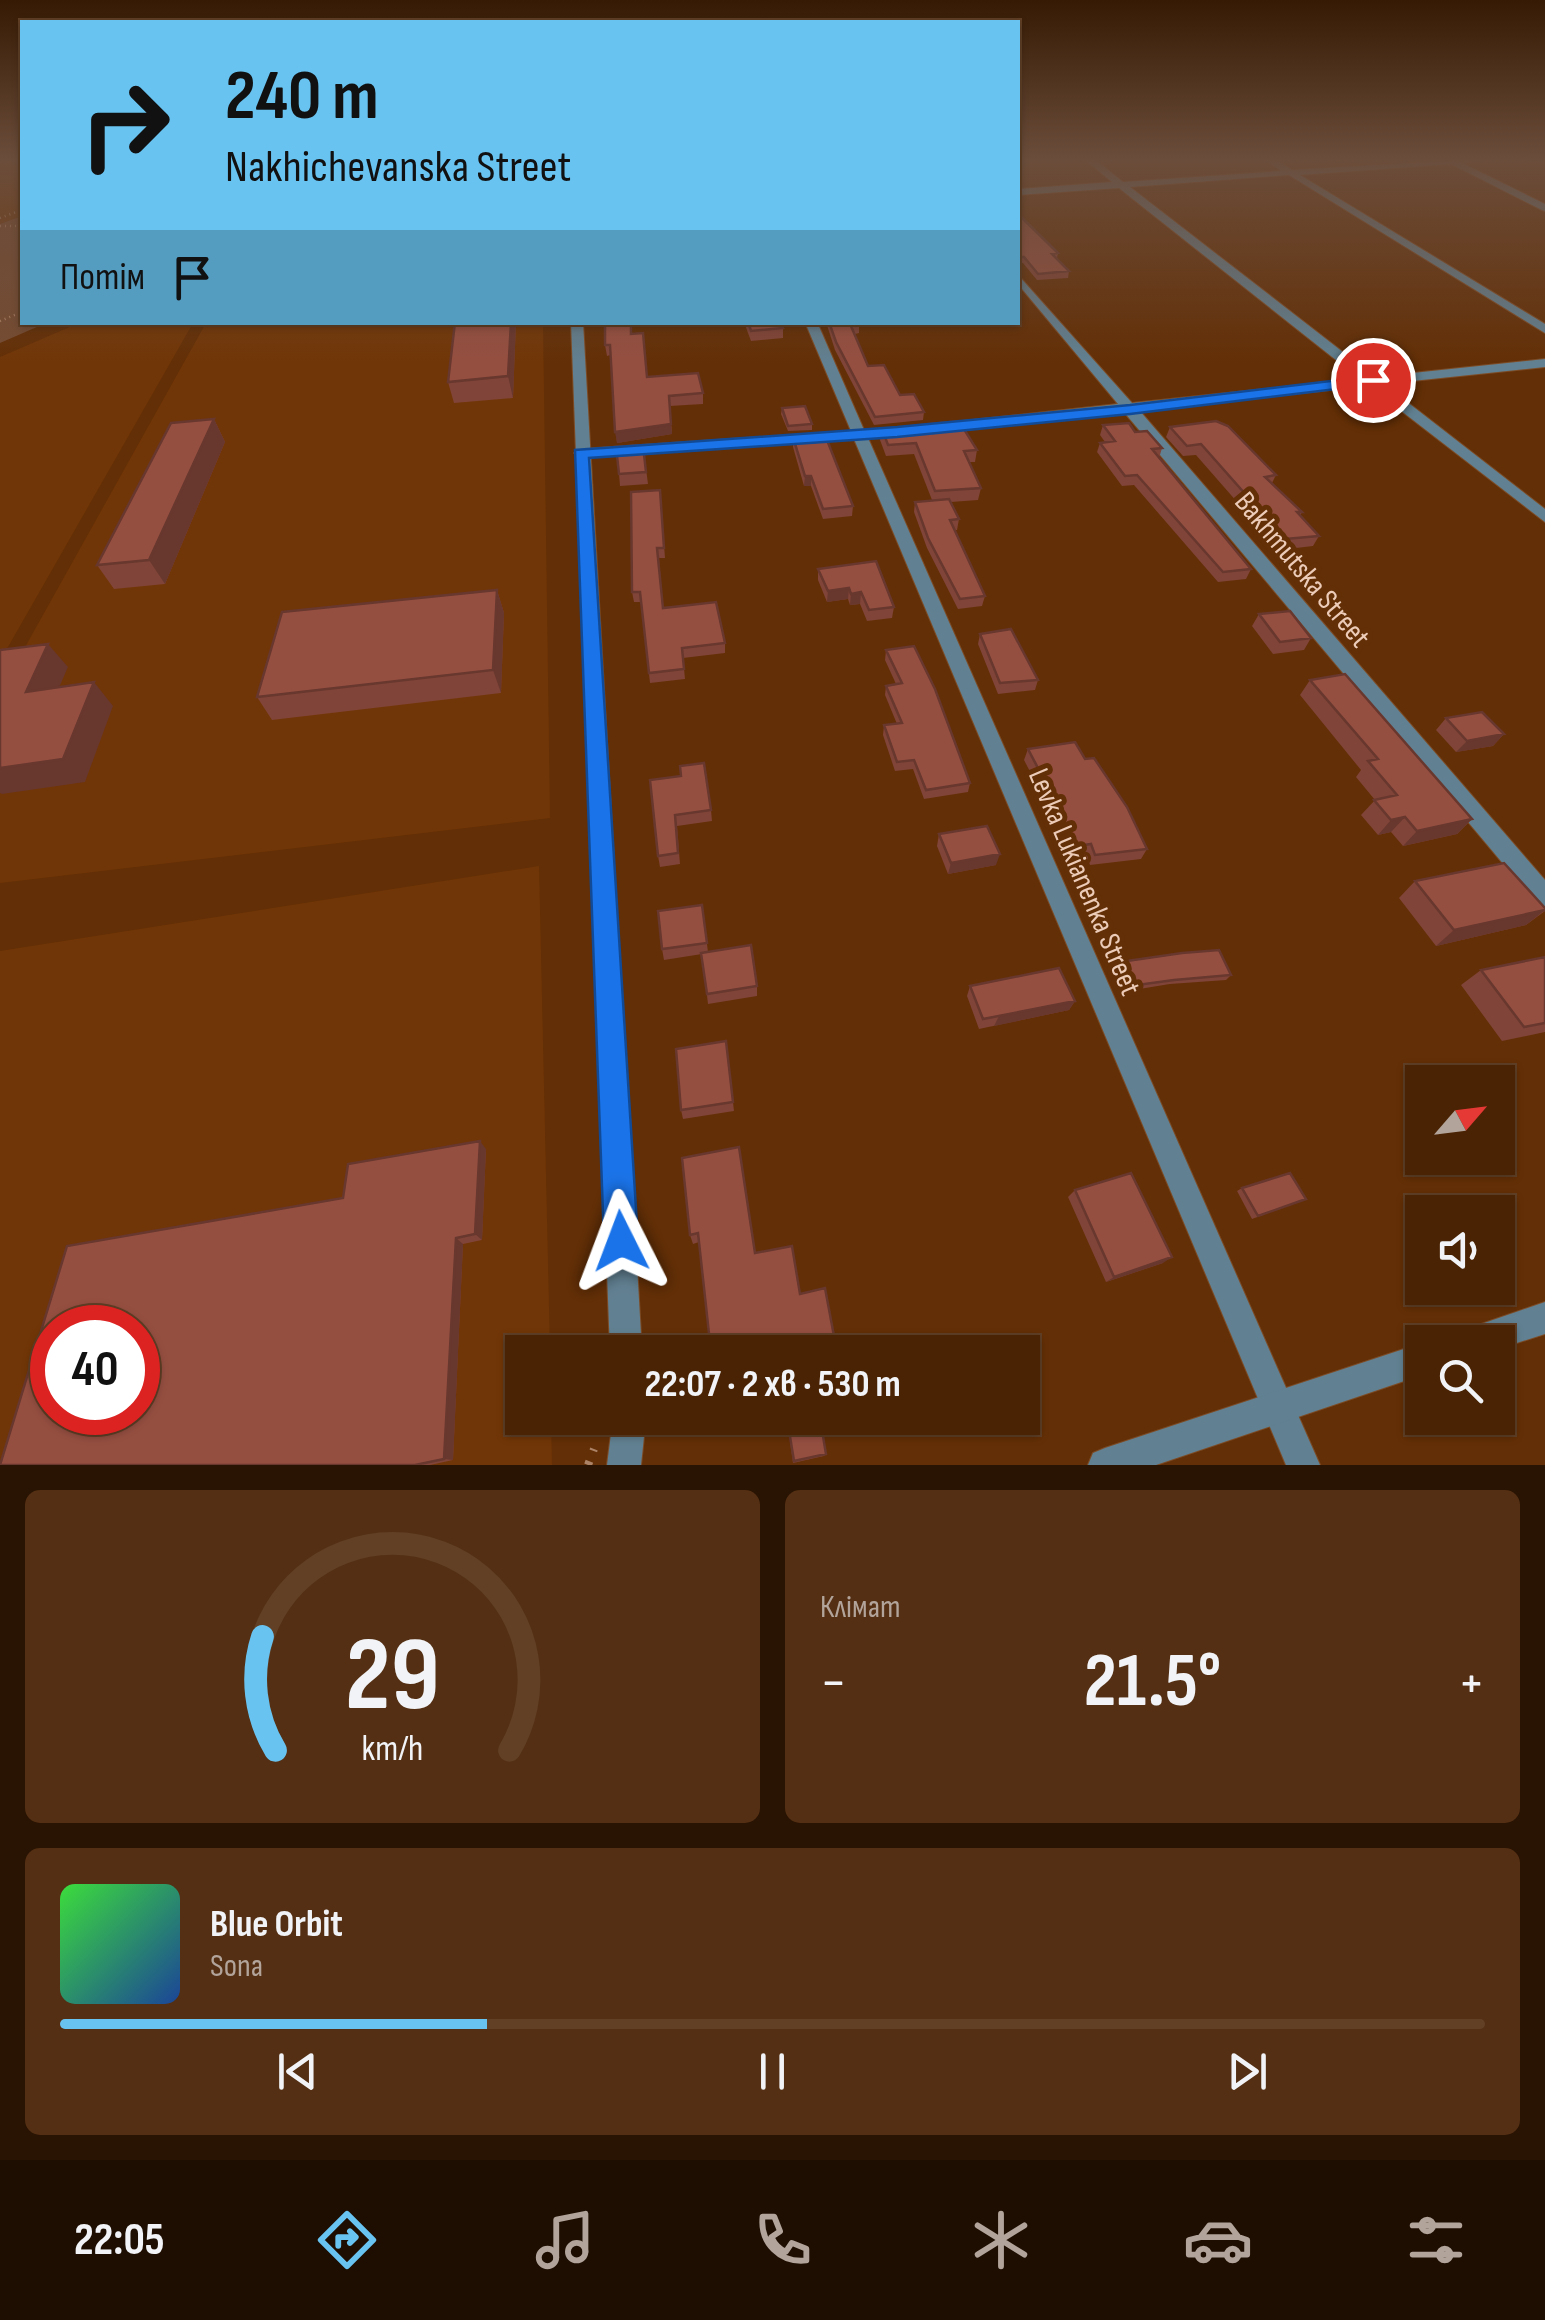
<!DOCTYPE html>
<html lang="uk">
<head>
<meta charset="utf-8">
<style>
	body { margin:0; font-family:"Sofia Sans Condensed",sans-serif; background:#542f13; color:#f1f3f6; height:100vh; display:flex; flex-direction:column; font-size:38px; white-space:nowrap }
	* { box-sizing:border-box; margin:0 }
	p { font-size:32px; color:#b2a49a }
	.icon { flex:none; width:55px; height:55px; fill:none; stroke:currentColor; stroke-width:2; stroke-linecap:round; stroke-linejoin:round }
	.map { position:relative; height:1465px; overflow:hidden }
	.sheet { display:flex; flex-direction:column; gap:25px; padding:25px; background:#291302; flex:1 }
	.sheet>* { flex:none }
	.banner { position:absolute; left:20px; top:20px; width:1000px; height:305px; border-radius:0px; box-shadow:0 2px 8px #0004,0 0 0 2px #614026; background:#69c3f1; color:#111; overflow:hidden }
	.needle { width:65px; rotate:62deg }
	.buttons { position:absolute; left:1405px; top:1065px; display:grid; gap:20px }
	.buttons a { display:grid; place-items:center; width:110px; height:110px; border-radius:0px; background:#4a2304; box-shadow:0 2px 8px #0004,0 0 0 2px #614026; font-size:50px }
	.speed { position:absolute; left:30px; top:1305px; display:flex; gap:20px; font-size:50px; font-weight:700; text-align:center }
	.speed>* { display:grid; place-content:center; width:130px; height:130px; border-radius:50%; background:#4a2304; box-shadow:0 2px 8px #0004,0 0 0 2px #614026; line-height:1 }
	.speed .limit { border:15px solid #d22; background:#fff; color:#111 }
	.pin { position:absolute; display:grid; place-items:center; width:85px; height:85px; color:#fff; margin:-42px; border:5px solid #fff; border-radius:50%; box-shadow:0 2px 10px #0007 }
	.me { position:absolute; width:110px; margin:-55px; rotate:357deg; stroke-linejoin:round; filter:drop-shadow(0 0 8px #0008) }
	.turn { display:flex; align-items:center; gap:35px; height:210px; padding:0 40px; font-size:45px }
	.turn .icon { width:130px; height:130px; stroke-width:2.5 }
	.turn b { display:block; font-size:70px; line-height:85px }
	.then { display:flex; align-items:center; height:95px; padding:0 40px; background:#0003; gap:20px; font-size:38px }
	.big { font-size:75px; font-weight:700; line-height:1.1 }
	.sheet .tile { flex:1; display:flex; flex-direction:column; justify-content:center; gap:15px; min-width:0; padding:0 35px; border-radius:15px; background:#542f13 }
	.sheet .dial { align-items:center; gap:0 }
	.dial svg { height:260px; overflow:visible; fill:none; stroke:#614026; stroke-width:7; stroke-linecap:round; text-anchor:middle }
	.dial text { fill:#f1f3f6; stroke:none }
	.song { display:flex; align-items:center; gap:30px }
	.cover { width:120px; height:120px; border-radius:15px; background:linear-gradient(135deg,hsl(120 70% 55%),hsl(220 70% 35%)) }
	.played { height:10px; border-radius:5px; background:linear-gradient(90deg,#69c3f1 30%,#614026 30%) }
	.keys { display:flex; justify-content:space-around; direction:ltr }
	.heat { display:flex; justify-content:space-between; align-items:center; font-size:55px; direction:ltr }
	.sheet .tiles { flex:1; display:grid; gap:25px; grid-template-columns:1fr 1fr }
	.tile:last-child { grid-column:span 2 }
	.trip { position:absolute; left:505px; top:1335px; width:535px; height:100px; border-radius:0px; background:#4a2304; box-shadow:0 2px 8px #0004,0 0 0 2px #614026; font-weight:700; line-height:100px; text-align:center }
	.tabs { display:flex; height:160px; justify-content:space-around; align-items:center; background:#1e0e02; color:#b2a49a }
	.tabs .icon { width:70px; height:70px }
	.tabs .current { color:#69c3f1 }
	.tabs b { font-size:45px; color:#f1f3f6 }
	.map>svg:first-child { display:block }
</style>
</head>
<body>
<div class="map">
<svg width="1545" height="1465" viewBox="0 0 1545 1465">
	<rect width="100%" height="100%" fill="#632f06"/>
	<!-- built -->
	<path fill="#713607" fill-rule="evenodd" d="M0,158H22V216L0,224Z
		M79,323H193L0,661V357Z
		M206,323H543L550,818L0,883V692Z
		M539,866L550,1352H522V1418H551L552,1465H0V951ZM52,1328H138V1412H52Z"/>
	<!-- green -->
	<path fill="#754b32" d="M22,216V322L46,323L0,343V224Z"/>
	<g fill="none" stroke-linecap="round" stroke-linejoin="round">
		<!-- minor casing -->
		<g stroke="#7c4b26" stroke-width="2">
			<path id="minor" d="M1083,158H1093L1123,182L1281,171L1263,158H1274L1292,170L1499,158L1462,163L1545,204V211L1542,210L1451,164L1300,175L1545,324V333L1289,175L1130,187L1375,377L1545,359V367L1384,384L1545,509V522L1369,386L1139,410L1545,880V907L1537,904L1124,412L935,432L928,428L935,424L1118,404L1018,284V275L1132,403L1360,379L1119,188L1018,195V189L1112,182Z
				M805,322H817L864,430L907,427L914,431L907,435L868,438L1320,1465H1286L854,439L581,457L574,453L581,449L851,431Z"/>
		</g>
		<!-- tertiary casing -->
		<g stroke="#7c4b26" stroke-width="2">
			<path id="tertiary" d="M571,322H583L642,1352H610Z
				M1545,1302V1334L1498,1349V1342H1456L1461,1331Z
				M1422,1343V1375L1156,1465H1088L1093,1453L1105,1448Z
				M613,1418H646L641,1465H607Z"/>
		</g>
		<!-- path-far1 -->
		<path stroke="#ac8366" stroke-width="2.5" stroke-dasharray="1 4" stroke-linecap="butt" d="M0,218L22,210
			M0,226H22
			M0,321L22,312"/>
		<!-- path -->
		<path stroke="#ac8366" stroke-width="8" stroke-dasharray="4 11" stroke-linecap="butt" d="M588,1465L594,1449"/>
		<!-- minor -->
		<use href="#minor" fill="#618091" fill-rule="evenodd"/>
		<!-- tertiary -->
		<use href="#tertiary" fill="#618091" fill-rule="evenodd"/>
	</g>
	<!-- wall -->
	<path fill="#804438" d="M1018,214L1058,253L1057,258L1069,271L1068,278L1037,280L1023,263H1018Z
		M516,322L513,398L454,403L448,382Z
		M605,322H632V334L647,377L703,393V404L670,406L672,434L617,443L610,355L607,356L605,345Z
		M744,322H780L783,328V338L751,341Z
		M826,322H859V333L855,334L868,366L900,395L924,412L923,420L874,425L835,350Z
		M782,408L812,424V430L788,431L781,414Z
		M214,419L225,442L165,584L114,589L97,565Z
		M1103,425L1135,432L1162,448L1159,458L1251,569L1246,579L1218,582L1134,485L1122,486L1097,452L1100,443L1105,442L1100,435Z
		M1170,427L1276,475L1272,483L1302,512L1300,516L1319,536L1313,546L1279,550L1196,455L1183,456L1166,437Z
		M882,429L977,450L975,462H969L981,488L978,500L951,502L959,519L957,530H955L985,596L982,606L958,609L927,548L914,512L915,502L932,500L914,454L886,456L880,440Z
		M793,437L853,506L852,516L823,519L811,486H804L793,447Z
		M643,445L648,484L620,486L619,474Z
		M660,490L665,558H659L663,608L725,643V653L683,658L685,679L650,683L641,602H634L632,592Z
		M818,569L894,607L892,618L867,621L860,604L850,605L848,599L827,602L818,580Z
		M497,590L504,613L501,693L272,720L257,697Z
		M1259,614L1311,638L1304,650L1273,654L1252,626Z
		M980,634L1038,680L1035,690L998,694L978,644Z
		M886,650L970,783L968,792L924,799L913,769L895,771L883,735L884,725L897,724L885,695L886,686L896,684L885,660Z
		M1310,680L1472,819L1457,834L1403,846L1391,832L1378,835L1361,815L1375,800L1356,777L1361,770L1300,695Z
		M1446,718L1504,734L1493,746L1456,752L1436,730Z
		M1028,749L1085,759L1147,849L1141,859L1090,865L1086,855L1066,857L1053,826L1055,820L1024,760Z
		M681,776L711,810L712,821L677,826L680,864L660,867L658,856Z
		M939,834L996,865L948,874L937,846Z
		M1415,881L1545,908V911L1526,925L1436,946L1399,898Z
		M702,905L708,952L757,986V996L708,1004L702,954L664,960L662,949Z
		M1545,957V1032L1502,1041L1461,985L1481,970Z
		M1120,962L1231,975L1226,980L1170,984L1127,991L1117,967Z
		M970,986L1075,1001L1069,1010L979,1029L967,996Z
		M726,1041L734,1111L683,1119L681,1110Z
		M486,1149L482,1240L463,1244L453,1460L430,1465H0L343,1198Z
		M682,1158L755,1253L800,1294L699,1242L693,1244L690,1235Z
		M1242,1188L1306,1199L1252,1219L1237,1191Z
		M1075,1190L1163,1263L1106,1282L1068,1197Z
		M718,1418H820L826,1454L824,1456L793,1463L787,1419L721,1434L719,1431Z"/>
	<!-- shaded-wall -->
	<path fill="#68372e" d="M511,322H516L513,398L508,376Z
		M214,419L225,442L165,584L149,560Z
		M671,424L672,434L617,443L615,432Z
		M805,476H811V486H804Z
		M849,588L848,599L827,602L828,591Z
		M497,590L504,613L501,693L493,670Z
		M861,592L860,604L850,605L851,594Z
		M48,644L68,667L47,715L26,692Z
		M94,682L113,706L85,782L2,794L0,793V768Z
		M1504,734L1493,746L1456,752L1467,741Z
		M1405,817L1391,832L1378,835L1391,820Z
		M1472,819L1457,834L1403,846L1417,831Z
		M1000,854L996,865L948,874L951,863Z
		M1545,910L1526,925L1436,946L1454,930Z
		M1075,1001L1069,1010L994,1026L999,1016Z
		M480,1141L486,1149L482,1240L475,1234Z
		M456,1238L463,1244L453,1460L444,1459Z
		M1172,1257L1163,1263L1106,1282L1114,1277Z"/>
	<!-- building -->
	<path fill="#954f41" stroke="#68372e" stroke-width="2.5" fill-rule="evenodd" d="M1018,214L1058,253L1052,254L1069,271L1038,274L1024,257H1018Z
		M455,322H511L508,376L448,382Z
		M605,322H631V334L643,333L647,377L698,373L703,393L669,396L671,424L615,432L610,345H605Z
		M748,322H780L783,328L751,331Z
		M829,322H859L860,325L851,326L868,366L884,365L900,395L914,394L924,412L875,417L836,342Z
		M805,406L812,424L788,426L782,408Z
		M214,419L149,560L97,565L171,423Z
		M959,421L977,450L964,451L981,488L935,491L916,443L888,445L882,429Z
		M1216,421L1228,426L1276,475L1265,477L1302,512H1297L1319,536L1285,539L1201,444L1187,446L1170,427Z
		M1129,423L1135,432L1147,431L1162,448L1152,449L1251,569L1223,572L1137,475L1125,476L1100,443L1115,441L1103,425Z
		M818,435L820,441L827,440L853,506L823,509L811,476H805L793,437Z
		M643,445L646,472L619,474L616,447Z
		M660,490L664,548H657L663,608L716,602L725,643L682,648L684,669L649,673L640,592H632L631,492Z
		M949,499L959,519L950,520L985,596L960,599L928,538L915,502Z
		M876,561L894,607L869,610L861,592L851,594L849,588L828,591L818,569Z
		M497,590L493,670L257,697L282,612Z
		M1290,611L1311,638L1280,642L1259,614Z
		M1011,629L1038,680L1000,683L980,634Z
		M48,644L26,692L94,682L63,759L0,768V650Z
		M914,646L935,689L970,783L926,790L914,760L897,762L884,725L902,723L886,686L902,683L886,650Z
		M1345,674L1472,819L1417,831L1405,817L1391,820L1374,800L1397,795L1368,761L1378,759L1310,680Z
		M1482,712L1504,734L1467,741L1446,718Z
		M1075,742L1085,759L1094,758L1127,807L1147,849L1095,855L1091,844L1071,847L1057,815L1062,814L1028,749Z
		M704,763L711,810L675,815L678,853L658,856L650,780L681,776L680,766Z
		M987,826L1000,854L951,863L939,834Z
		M1504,863L1545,908V910L1454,930L1415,881Z
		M702,905L707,943L662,949L658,911Z
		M751,945L757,986L707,994L701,953Z
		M1219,950L1231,975L1174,980L1130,986L1120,962L1182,953Z
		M1545,957V1023L1524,1027L1481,970Z
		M1059,968L1075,1001L983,1019L970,986Z
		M726,1041L733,1102L681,1110L676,1049Z
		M480,1141L475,1234L456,1238L444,1459L415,1465H0L67,1246L343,1198L348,1164ZM52,1328H138V1412H52Z
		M739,1147L755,1253L792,1246L800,1294L825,1288L837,1352H711L698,1233L690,1235L682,1158Z
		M1131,1173L1172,1257L1114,1277L1075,1190Z
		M1290,1173L1306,1199L1258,1216L1242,1188Z
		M718,1418H778L719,1431Z
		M787,1418H820L826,1454L794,1461Z"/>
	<!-- sky -->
	<linearGradient id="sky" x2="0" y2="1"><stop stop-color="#361a03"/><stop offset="0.44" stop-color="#6b4d3b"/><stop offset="1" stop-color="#6b4d3b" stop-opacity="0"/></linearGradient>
	<rect width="1545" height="363" fill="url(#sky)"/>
	<!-- route -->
	<path fill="#1a73e8" stroke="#114b97" stroke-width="2.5" d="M1373,376L1378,377V384L1130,414L897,437L589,458L638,1241L633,1253L621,1258L609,1253L604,1241L575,450L897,427L1130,405Z"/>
	<g text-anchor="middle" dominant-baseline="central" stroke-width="10" stroke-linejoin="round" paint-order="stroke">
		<!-- street labels -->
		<g font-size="30" fill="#ecccb9" stroke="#632f06">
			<text transform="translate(1302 570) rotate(50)">Bakhmutska Street</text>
			<text transform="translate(1084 882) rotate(67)">Levka Lukianenka Street</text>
		</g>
	</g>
</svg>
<div class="buttons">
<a><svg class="needle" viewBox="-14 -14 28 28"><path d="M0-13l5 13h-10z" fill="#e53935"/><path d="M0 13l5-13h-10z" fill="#b2a49a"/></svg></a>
<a><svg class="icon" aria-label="sound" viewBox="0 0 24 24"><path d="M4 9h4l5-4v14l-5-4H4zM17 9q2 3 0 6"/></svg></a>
<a><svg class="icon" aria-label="search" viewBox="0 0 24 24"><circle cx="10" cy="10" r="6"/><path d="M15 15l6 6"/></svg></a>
</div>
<div class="speed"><div class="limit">40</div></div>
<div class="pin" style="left:1373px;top:380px;background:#d93025"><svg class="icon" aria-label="arrive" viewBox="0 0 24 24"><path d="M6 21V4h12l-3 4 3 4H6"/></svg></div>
<svg class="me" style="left:621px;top:1241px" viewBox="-20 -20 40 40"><path d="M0-17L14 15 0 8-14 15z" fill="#1a73e8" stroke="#fff" stroke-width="4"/></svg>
<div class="trip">22:07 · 2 хв · 530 m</div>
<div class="banner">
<div class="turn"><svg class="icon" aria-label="right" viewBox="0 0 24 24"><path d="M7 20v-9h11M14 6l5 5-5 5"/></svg><div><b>240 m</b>Nakhichevanska Street</div></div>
<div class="then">Потім<svg class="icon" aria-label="arrive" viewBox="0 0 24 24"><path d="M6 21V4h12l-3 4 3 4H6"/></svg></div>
</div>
</div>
<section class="sheet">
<div class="tiles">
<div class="tile dial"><svg viewBox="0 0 100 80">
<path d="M14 69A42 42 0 1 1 86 69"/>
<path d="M14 69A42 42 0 0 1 10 34" stroke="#69c3f1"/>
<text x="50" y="56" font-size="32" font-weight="700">29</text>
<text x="50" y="72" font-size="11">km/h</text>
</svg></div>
<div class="tile"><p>Клімат</p>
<div class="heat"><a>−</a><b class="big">21.5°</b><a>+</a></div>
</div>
<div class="tile">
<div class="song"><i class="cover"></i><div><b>Blue Orbit</b><p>Sona</p></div></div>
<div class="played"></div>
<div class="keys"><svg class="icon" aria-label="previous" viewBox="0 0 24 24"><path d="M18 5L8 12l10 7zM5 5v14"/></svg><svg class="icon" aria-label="pause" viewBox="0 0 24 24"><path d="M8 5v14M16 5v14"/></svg><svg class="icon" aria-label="next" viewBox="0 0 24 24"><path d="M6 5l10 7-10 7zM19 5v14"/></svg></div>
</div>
</div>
</section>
<nav class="tabs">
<b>22:05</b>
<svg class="icon current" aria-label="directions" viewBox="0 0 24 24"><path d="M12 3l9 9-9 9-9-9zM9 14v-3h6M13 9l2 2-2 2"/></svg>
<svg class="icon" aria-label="music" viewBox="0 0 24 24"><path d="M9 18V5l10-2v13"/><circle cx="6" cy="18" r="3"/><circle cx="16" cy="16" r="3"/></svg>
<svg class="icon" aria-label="phone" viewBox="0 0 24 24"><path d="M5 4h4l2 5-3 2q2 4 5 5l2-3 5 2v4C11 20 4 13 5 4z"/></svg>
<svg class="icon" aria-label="climate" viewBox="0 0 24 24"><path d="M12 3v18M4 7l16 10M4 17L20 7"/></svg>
<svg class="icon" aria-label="car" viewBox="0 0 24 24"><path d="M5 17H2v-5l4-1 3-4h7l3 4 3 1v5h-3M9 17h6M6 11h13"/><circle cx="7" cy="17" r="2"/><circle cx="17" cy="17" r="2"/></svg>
<svg class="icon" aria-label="filters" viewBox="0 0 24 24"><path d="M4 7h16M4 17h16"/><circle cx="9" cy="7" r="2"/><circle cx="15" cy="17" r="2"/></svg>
</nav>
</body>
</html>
